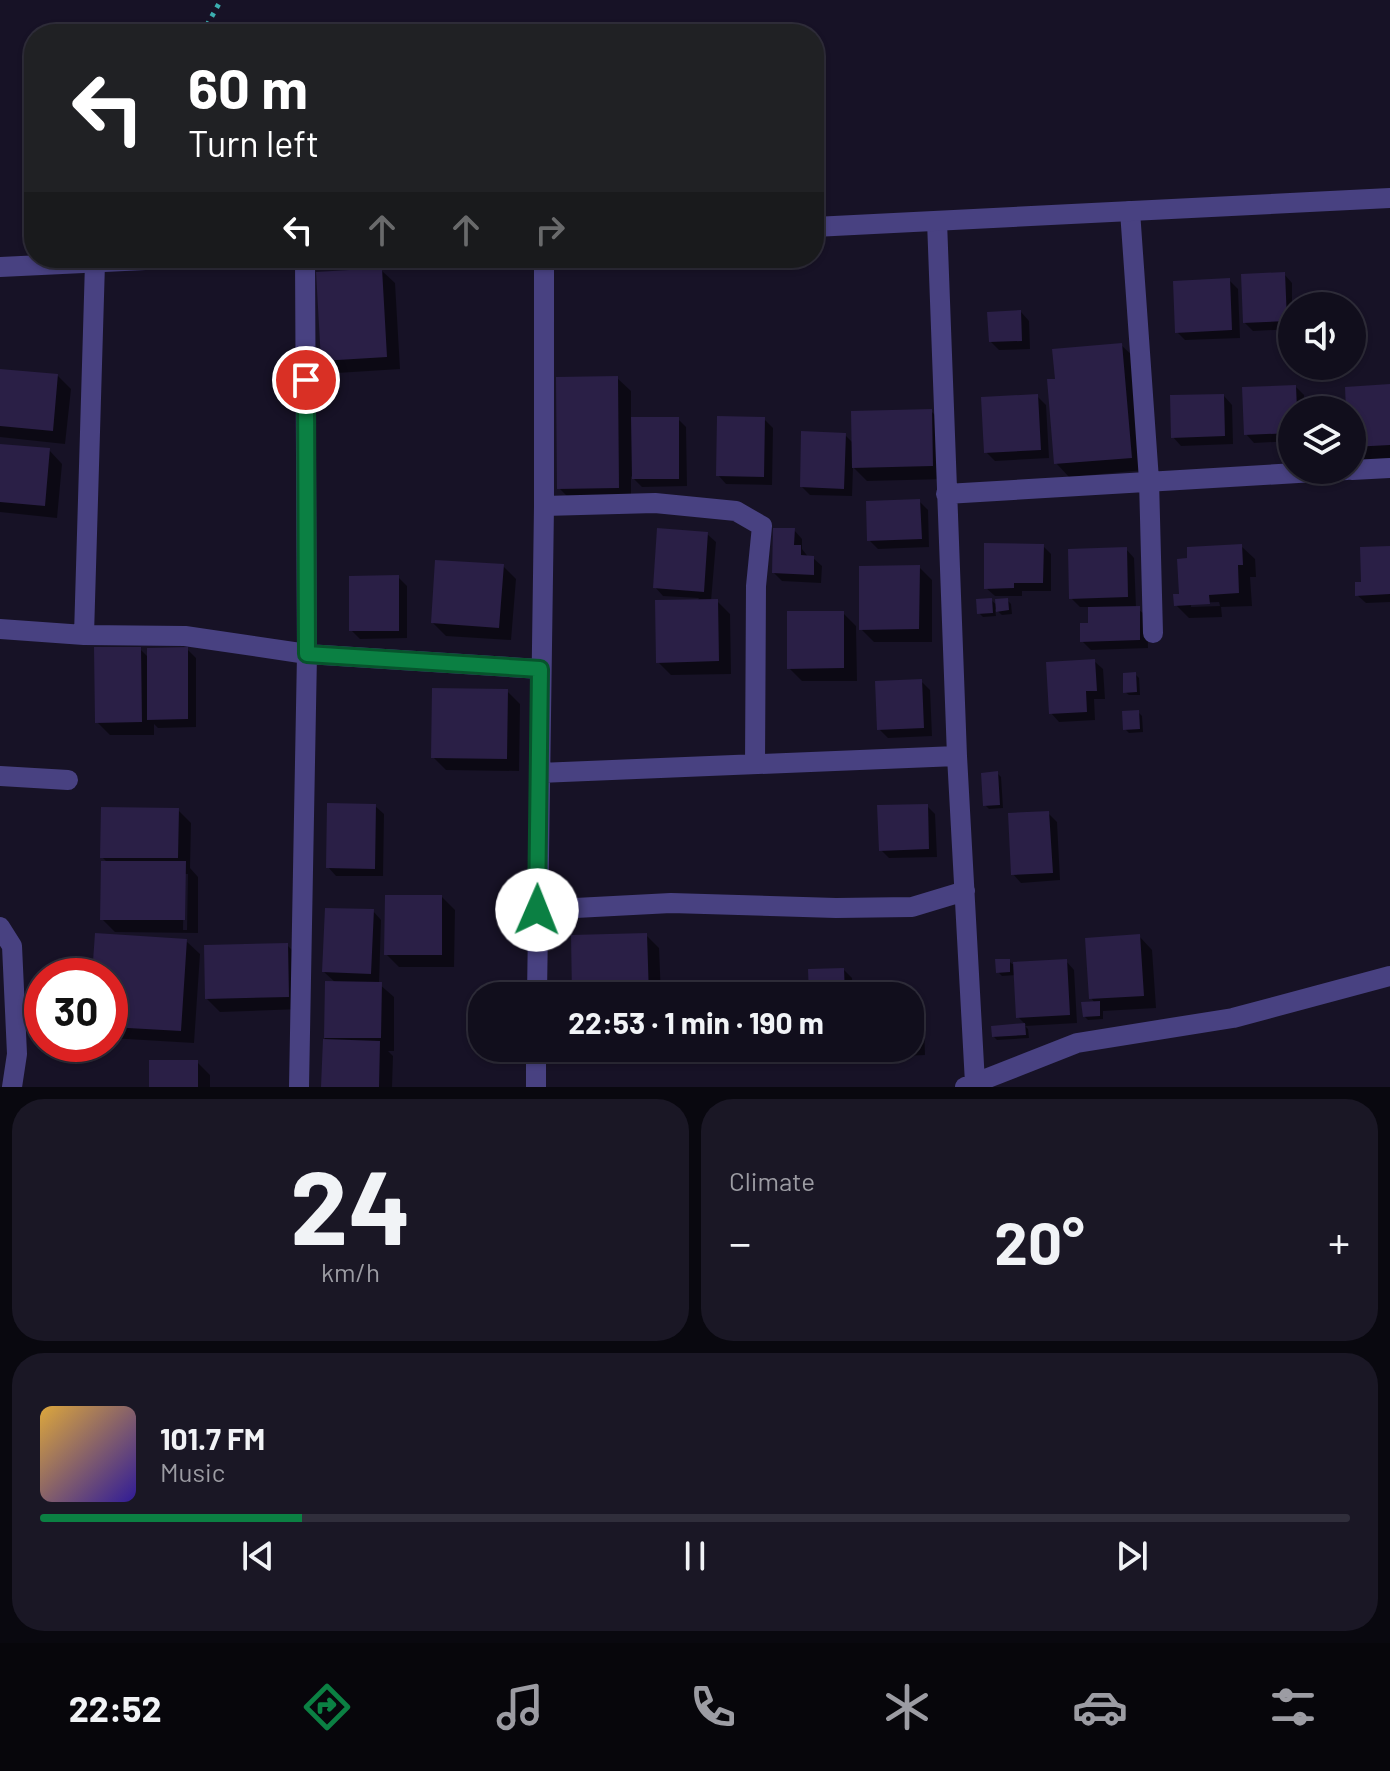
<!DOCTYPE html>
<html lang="en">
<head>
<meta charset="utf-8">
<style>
	body { margin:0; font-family:Barlow,sans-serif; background:#1a1725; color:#f1f3f6; height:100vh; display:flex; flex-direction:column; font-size:30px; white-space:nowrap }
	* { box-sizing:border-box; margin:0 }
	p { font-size:26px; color:#9c9ca3 }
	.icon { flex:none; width:44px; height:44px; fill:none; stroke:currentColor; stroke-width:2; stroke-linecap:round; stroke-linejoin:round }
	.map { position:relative; height:1087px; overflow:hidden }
	.panel { display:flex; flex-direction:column; gap:12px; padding:12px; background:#09080f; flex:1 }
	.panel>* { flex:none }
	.banner { position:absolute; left:24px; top:24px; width:800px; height:244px; border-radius:32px; box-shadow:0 2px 6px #0004,0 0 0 2px #302e3b; background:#202124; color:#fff; overflow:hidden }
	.tools { position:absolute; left:1278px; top:292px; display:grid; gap:16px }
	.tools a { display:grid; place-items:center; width:88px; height:88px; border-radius:50%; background:#110e1c; box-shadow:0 2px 6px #0004,0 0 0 2px #302e3b; font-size:40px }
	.speed { position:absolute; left:24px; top:958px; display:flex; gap:16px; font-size:40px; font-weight:700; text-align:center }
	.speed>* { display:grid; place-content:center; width:104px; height:104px; border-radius:50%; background:#110e1c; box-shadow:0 2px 6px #0004,0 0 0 2px #302e3b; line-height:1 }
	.speed .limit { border:12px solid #d22; background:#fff; color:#111 }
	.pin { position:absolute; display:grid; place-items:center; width:68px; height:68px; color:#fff; margin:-34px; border:4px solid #fff; border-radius:50%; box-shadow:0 2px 8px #0007 }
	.me { position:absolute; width:88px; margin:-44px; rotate:1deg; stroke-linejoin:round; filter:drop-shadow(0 0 6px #0008) }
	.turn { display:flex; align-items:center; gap:28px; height:168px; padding:0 32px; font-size:36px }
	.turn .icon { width:104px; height:104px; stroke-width:2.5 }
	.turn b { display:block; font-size:56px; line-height:68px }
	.lanes { display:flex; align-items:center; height:76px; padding:0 32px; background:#0003; justify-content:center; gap:40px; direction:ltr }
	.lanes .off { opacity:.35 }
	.big { font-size:60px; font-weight:700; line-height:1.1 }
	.panel .widget { flex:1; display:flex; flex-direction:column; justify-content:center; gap:12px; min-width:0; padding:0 28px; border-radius:32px; background:#1a1725 }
	.panel .dial { align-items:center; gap:0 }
	.dial b { font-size:104px; line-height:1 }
	.song { display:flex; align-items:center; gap:24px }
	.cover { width:96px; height:96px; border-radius:12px; background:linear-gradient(135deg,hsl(40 70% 55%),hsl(250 70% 35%)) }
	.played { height:8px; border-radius:4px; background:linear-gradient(90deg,#0b8043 20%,#302e3b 20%) }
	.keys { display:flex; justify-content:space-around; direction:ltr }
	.heat { display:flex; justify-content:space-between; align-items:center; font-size:44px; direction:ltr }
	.panel .tiles { flex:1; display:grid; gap:12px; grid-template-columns:1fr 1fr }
	.widget:last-child { grid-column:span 2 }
	.trip { position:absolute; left:468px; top:982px; width:456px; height:80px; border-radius:32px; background:#110e1c; box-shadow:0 2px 6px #0004,0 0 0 2px #302e3b; font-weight:700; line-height:80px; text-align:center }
	.tabs { display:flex; height:128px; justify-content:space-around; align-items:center; background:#07060b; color:#9c9ca3 }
	.tabs .icon { width:56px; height:56px }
	.tabs .selected { color:#0b8043 }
	.tabs b { font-size:36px; color:#f1f3f6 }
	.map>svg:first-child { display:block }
</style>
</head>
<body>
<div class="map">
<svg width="1390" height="1087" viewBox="0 0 1390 1087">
	<rect width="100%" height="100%" fill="#171226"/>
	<!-- shadow -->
	<path fill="#0007" fill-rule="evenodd" d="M381,270L395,283L400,369L337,373L323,360Z
		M1284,274L1292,283V329L1253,331L1244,322Z
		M1229,280L1238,289L1240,338L1185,340L1177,332Z
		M1021,312L1029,321L1030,349L999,350L991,342Z
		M1121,345L1135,358L1144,470L1069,477L1056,463L1057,381Z
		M0,371L58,376L71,389L65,444L0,437Z
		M617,378L631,391V419H678L686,427L687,486L642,487L631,476V501H572L559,488Z
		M1390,386V458L1363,460L1352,449V410H1348Z
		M1296,387L1304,395L1305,410H1292V441L1254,443L1246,434Z
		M1037,396L1046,405L1049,458L995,461L986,452Z
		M1224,396L1232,405L1233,444L1181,446L1173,437Z
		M931,411L945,425L946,479L867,481L853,467L852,496L810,495L802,487L845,435L853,443Z
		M764,419L773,428L772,485L726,484L718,475Z
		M0,446L49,450L62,464L57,518L0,512Z
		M919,501L928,510L929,547L878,549L869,540Z
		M794,530L802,539V549L809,558H813L822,566L821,583L782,581L774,573Z
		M707,534L716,542L711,601H717L730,614L731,674L671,675L658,662L699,598L663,596L655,587Z
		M1043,546L1051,554V591H1022V596H995L986,588Z
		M1241,546L1255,559L1256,577H1250L1252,606L1221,607L1222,617L1189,618L1176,605L1181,596ZM1219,602L1220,606L1191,607V603Z
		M1390,548V602L1366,603L1357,595Z
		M1126,549L1134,558L1136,608L1147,616L1148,648L1091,650L1082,641L1090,625V607H1080L1071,598Z
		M503,566L516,579L511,640L446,636L433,623Z
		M919,567L932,580V642H874L861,629Z
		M398,577L407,586V638L360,639L351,630Z
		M991,600L998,606L1007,600L1011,604L1012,614L1002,615L995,609L996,616L983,617L979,613Z
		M843,613L856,626L857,681H802L789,668Z
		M140,649L149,658L187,649L196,658V727L158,728L154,724V735H110L97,722Z
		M1094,661L1103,669L1105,699H1094L1095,720L1059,722L1051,713Z
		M1135,674L1139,678L1140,695H1129L1125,692Z
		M921,681L930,690L932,736L888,738L879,729Z
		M507,691L520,704L519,771L446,770L433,757Z
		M1138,712L1142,716L1143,732L1129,733L1125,729Z
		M997,773L1001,777L1003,808L989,809L985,805Z
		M375,806L384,814L383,876H336L328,867Z
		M927,806L935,814L937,857L889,858L881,850Z
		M178,810L191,823L190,868L198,877V933L115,932L102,919L108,863L102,857ZM184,874H188L187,930H183Z
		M1048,813L1057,822L1060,880L1021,883L1013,874Z
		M442,897L455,910L454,967H399L386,954Z
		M373,911L381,920L379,984L394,997V1051H388L393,1056L392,1087H323L327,983H336L324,972Z
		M646,935L659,948L661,996H574Z
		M1139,936L1152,950L1156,1008L1103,1011V1019L1088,1020L1084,1016L1095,1003L1091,998Z
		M186,941L200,954L194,1043L110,1038V976H94Z
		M287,945L300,958L301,1009L220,1012L207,999Z
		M1009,961L1012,964L1066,961L1074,970L1077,1023L1025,1026L1028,1029L1029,1038L997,1040L993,1036V1027L1026,1025L1018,1017L1016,975L1002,976L998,972Z
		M844,970L852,978L853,996H811Z
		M910,1016H916L924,1025L925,1055L879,1057L871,1048H910Z
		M197,1062L210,1075V1087H151Z"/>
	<!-- building -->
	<path fill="#2a1f46" d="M382,268L387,357L321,361L316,272Z
		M1285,272L1287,321L1243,323L1241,274Z
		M1230,278L1232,330L1175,333L1173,281Z
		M1021,310L1022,341L989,342L987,312Z
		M1122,343L1132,458L1054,464L1047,379H1055L1052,349Z
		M0,369L58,374L53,431L0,426Z
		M618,376L619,488L557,489L556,377Z
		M1390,384V445L1352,447V410H1346L1345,387Z
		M1296,385L1297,410H1292V433L1244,435L1242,387Z
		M1038,394L1041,450L984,453L981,397Z
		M1224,394L1225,436L1171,438L1170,395Z
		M932,409L933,466L852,468L851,411Z
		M717,416L765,417L764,477L716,476Z
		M631,417H679V479H632Z
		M801,431L846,433L844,489L800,487Z
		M0,444L50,448L45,506L0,502Z
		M920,499L922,539L867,541L866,501Z
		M657,528L708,532L704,592L653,588Z
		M773,528H795L794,545H801V555L814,556V575L772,573Z
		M984,543L1044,544L1043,583H1014V588L984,589Z
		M1242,544L1243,565H1238L1239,593L1209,595L1210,604L1174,606L1173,594H1179L1177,559L1187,558V547Z
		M1390,546V594L1355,596V582H1361L1360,547Z
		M1127,547L1128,597L1069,599L1068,549Z
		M435,560L504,564L499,628L431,623Z
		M920,565L919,629L859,630V566Z
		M399,575V631H349V576Z
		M992,598L993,613L977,614L976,599Z
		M1008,598L1009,610L996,612L995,599Z
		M718,599L719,661L656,663L655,600Z
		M1140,606V640L1080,642V623H1088V607Z
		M787,611H844V668L787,669Z
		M94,647H141L142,722L95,723Z
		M188,647V719L147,720V648Z
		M1095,659L1097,691H1086L1087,712L1049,714L1046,662Z
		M1136,672L1137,692L1123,693V673Z
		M922,679L924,728L877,730L875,681Z
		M432,688L508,689L507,759L431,758Z
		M1139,710L1140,729L1123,730L1122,711Z
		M998,771L1000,805L983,806L981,773Z
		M327,803L376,804L375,869L326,868Z
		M928,804L929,849L879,851L877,805Z
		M101,807L179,808L178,858H100Z
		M1049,811L1053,873L1011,875L1008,813Z
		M101,861H186L185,920H100Z
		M385,895H442V955H384Z
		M325,908L374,909L371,974L322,972Z
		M95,933L187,939L181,1031L110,1027V976H92Z
		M647,933L649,996H572L571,935Z
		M1140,934L1144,996L1089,999L1085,938Z
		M288,943L289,997L205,999L204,945Z
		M995,959H1010V972L996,973Z
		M1067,959L1070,1015L1016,1018L1013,962Z
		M844,968L845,996H809L808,969Z
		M325,981L382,982L381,1038H324Z
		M1100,1001V1016L1083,1017L1081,1002Z
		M910,1014H916L918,1047L910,1048Z
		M1025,1023L1026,1035L992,1037L991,1026Z
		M323,1039L380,1041L379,1087H321Z
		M149,1060H198V1087H149Z"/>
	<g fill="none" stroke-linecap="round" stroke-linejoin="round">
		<!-- path -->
		<path stroke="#3baeaf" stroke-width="5" stroke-dasharray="4 6" stroke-linecap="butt" d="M202,34L221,0"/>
		<!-- minor -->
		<path stroke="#484181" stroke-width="20" d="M1130,211L1149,480L1153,633
			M937,221L957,756L975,1083
			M1352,470L1390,468
			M946,494L1347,470
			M544,506L655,503L736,511L762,526L756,586L755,764
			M0,629L84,635L185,636L307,654L540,669
			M84,635L95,263
			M539,773L957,756
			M0,776L68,780
			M537,910L671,903L836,908L912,907L965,891
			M0,927L12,946L17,1054L12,1087
			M537,996L544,506V258
			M299,1087L307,654L305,258
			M536,1087V1048
			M965,1087L1077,1043L1233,1018L1390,976"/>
		<!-- tertiary -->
		<path stroke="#484181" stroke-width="20" d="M814,227L1390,198
			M0,267L187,258"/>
	</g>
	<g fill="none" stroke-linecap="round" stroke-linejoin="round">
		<!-- route casing -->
		<g stroke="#07532c" stroke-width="20">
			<path id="route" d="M306,380L307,654L540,669L537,910"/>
		</g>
		<!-- route -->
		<use href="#route" stroke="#0b8043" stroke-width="14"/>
	</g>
</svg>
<div class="tools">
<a><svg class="icon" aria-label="sound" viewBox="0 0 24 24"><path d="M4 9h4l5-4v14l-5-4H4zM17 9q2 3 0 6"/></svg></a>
<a><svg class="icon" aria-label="layers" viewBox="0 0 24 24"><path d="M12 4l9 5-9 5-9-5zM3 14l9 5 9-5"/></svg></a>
</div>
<div class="speed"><div class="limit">30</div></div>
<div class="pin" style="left:306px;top:380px;background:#d93025"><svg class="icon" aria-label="arrive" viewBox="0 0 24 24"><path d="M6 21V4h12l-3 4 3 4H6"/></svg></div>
<svg class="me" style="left:537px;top:910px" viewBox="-20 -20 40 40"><circle r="19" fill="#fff"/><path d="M0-13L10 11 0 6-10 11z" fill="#0b8043"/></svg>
<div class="trip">22:53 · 1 min · 190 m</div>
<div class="banner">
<div class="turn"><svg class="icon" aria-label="left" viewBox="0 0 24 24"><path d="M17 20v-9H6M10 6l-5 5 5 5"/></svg><div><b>60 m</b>Turn left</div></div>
<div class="lanes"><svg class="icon" aria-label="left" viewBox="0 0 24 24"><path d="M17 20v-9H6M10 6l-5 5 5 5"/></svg><svg class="icon off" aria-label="ahead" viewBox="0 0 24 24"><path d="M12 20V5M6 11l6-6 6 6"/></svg><svg class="icon off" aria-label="ahead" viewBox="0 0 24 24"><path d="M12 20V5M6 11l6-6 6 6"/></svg><svg class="icon off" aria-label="right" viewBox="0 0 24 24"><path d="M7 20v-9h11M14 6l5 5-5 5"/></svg></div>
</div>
</div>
<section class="panel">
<div class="tiles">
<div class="widget dial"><b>24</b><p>km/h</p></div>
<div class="widget"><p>Climate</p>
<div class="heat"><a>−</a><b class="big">20°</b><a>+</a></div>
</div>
<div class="widget">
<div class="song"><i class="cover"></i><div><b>101.7 FM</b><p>Music</p></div></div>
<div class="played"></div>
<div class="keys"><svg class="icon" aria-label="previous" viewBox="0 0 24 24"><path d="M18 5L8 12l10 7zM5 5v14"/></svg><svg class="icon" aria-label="pause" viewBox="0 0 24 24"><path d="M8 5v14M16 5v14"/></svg><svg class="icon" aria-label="next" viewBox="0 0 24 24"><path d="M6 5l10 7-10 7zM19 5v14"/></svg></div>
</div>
</div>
</section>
<nav class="tabs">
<b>22:52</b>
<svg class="icon selected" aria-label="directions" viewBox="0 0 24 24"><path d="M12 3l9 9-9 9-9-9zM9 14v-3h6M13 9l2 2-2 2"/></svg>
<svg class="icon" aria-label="music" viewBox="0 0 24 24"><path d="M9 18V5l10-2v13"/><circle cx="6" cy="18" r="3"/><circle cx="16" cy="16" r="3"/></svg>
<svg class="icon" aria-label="phone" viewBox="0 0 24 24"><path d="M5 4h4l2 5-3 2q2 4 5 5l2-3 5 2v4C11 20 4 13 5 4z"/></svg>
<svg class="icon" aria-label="climate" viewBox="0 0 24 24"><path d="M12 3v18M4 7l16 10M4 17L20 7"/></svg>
<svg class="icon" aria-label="car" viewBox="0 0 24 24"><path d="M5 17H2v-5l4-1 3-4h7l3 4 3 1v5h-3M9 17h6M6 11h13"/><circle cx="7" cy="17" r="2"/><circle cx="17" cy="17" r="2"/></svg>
<svg class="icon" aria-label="filters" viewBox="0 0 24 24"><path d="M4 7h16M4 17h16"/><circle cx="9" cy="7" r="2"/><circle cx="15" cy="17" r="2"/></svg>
</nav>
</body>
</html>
